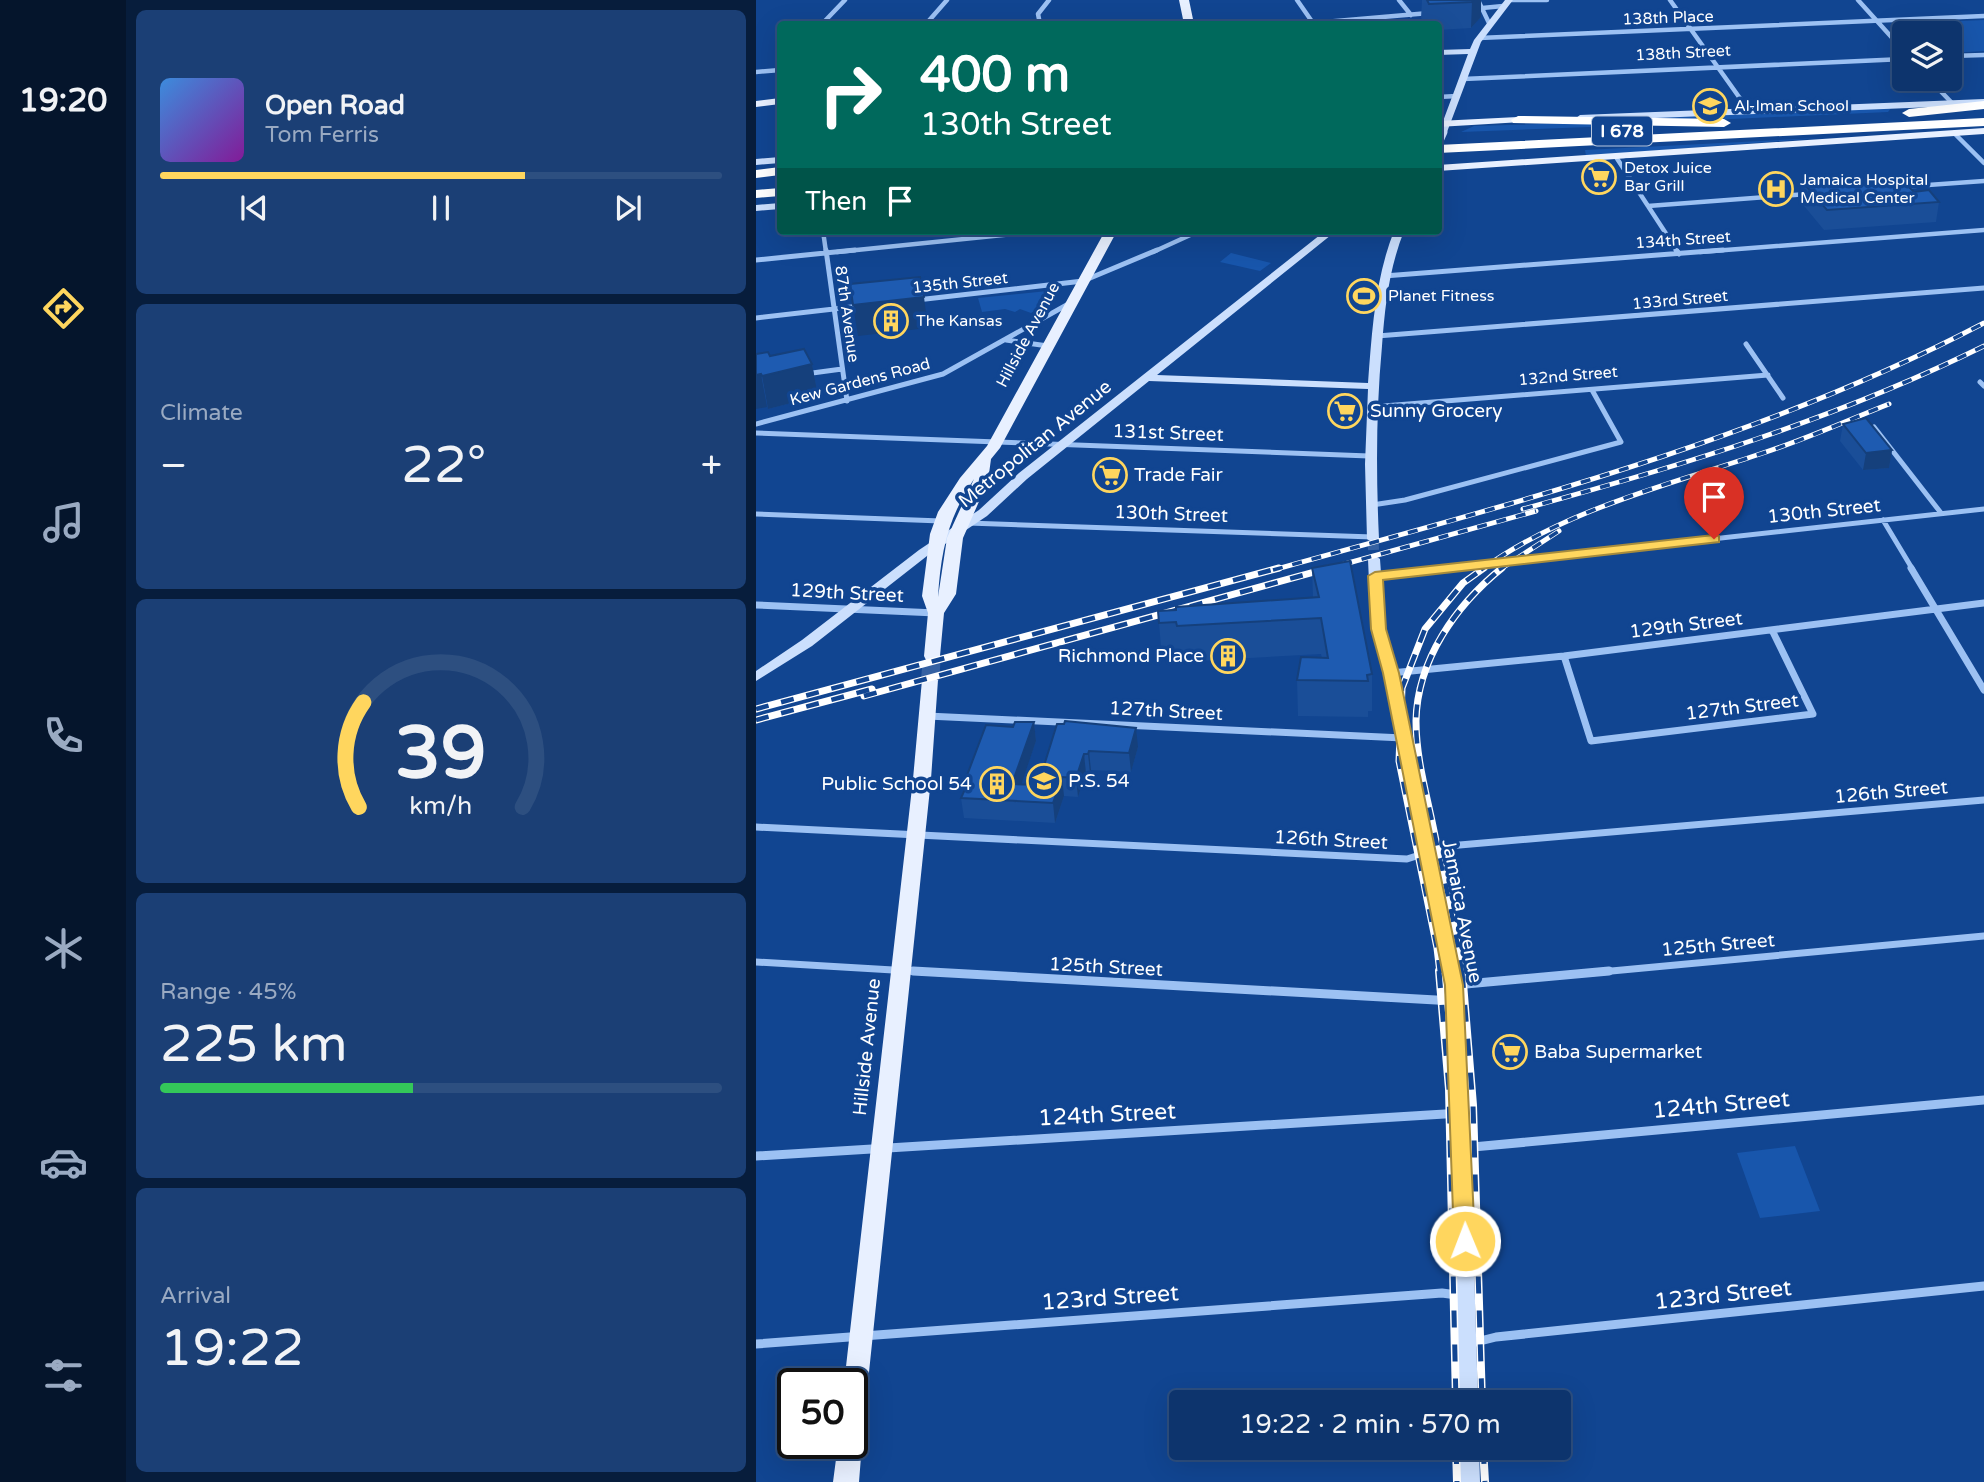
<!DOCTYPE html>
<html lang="en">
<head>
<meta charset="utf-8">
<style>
	body { margin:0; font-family:"Varela Round",sans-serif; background:#1b3f75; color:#f1f3f6; height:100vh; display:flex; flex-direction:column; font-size:26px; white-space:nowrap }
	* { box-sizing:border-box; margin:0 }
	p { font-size:23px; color:#9aaac2 }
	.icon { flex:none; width:38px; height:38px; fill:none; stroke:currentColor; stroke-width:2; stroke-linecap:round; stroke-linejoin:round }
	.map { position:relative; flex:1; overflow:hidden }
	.sheet { display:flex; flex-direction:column; gap:10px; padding:10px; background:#071d3c; width:630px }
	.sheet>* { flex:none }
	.hud { position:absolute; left:21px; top:21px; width:665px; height:214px; border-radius:7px; box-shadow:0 7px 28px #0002,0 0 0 2px #2d4f80; background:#00695c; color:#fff; overflow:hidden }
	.buttons { position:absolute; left:1136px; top:21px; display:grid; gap:14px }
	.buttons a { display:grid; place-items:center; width:70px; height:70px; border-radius:7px; background:#0d346d; box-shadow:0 7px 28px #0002,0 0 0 2px #2d4f80; font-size:35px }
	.speed { position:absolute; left:21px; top:1368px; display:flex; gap:14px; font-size:35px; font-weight:700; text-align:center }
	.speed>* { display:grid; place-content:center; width:91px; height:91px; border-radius:50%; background:#0d346d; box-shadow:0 7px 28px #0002,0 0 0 2px #2d4f80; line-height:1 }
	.speed .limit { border:4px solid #111; border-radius:10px; background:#fff; color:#111 }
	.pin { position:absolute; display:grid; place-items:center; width:60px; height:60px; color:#fff; margin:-72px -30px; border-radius:50% 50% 50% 0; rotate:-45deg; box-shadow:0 0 7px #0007 }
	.pin .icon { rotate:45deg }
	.me { position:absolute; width:77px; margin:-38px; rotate:359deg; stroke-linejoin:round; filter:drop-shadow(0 0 5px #0008) }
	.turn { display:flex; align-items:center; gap:24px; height:147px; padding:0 28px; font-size:32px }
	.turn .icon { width:91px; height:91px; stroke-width:2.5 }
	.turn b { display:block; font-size:49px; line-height:60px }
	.then { display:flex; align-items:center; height:66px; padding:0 28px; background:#0003; gap:14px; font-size:26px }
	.big { font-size:52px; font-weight:600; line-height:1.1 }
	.sheet .card { flex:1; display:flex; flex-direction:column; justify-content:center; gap:10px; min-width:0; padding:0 24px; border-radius:10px; background:#1b3f75 }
	.sheet .dial { align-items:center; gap:0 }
	.dial svg { height:182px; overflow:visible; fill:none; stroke:#2d4f80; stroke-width:7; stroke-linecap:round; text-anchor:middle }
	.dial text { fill:#f1f3f6; stroke:none }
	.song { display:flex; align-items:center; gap:21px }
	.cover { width:84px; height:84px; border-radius:10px; background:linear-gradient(135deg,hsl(210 70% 55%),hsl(290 70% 35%)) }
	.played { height:7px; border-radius:4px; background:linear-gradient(90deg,#ffd65e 65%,#2d4f80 65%) }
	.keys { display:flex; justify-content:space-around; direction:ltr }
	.heat { display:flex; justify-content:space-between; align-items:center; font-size:38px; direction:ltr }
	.charge { height:10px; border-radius:5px; background:linear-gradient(90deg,#34c759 45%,#2d4f80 0) }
	.trip { position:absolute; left:413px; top:1390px; width:402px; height:70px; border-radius:7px; background:#0d346d; box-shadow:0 7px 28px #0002,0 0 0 2px #2d4f80; font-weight:600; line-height:70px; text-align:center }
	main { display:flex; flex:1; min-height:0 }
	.tabs { display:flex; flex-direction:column; width:126px; justify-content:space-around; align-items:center; background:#05152c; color:#9aaac2 }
	.tabs .icon { width:49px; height:49px }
	.tabs .current { color:#ffd65e }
	.tabs b { font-size:32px; color:#f1f3f6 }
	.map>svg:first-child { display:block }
</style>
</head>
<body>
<main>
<nav class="tabs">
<b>19:20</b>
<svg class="icon current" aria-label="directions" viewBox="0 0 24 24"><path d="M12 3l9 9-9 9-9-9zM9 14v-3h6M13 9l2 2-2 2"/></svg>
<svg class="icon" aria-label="music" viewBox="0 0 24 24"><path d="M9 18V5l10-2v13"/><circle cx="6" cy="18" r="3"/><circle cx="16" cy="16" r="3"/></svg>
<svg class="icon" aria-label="phone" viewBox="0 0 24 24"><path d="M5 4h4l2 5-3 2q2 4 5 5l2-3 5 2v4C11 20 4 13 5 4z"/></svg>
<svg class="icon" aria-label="climate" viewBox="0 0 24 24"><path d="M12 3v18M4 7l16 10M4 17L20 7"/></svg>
<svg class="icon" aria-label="car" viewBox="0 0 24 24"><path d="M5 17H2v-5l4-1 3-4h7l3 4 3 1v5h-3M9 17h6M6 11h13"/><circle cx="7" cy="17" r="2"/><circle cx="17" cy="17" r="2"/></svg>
<svg class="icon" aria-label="filters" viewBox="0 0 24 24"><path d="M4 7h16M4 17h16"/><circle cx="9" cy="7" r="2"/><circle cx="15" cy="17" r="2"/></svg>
</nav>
<section class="sheet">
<div class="card">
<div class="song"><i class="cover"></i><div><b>Open Road</b><p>Tom Ferris</p></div></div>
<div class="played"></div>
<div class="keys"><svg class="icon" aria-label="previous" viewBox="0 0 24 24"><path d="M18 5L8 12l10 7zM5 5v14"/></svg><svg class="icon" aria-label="pause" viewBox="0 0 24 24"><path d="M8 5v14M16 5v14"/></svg><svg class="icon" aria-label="next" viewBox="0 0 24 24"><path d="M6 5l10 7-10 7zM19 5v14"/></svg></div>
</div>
<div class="card"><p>Climate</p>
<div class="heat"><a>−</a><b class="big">22°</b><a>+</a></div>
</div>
<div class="card dial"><svg viewBox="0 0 100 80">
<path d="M14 69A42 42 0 1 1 86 69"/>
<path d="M14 69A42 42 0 0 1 16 23" stroke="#ffd65e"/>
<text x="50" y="56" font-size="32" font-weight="700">39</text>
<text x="50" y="72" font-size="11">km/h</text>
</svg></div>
<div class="card"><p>Range · 45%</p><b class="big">225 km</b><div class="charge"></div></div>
<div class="card"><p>Arrival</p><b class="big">19:22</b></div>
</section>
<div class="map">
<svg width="1228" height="1482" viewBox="0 0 1228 1482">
	<rect width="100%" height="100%" fill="#114591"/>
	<!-- green -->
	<path fill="#1856ac" d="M1228,20V51L1194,53V33H1148V38L1134,24Z
		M1135,108L1132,112L954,120L867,118Z
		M783,124H912L705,132L718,126Z
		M1063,138L830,156L829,150Z
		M475,253L515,263L504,271L464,262Z
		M301,290L296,301L275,313L264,309L259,312L249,309L226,312L222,298Z
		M1039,1146L1064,1211L1004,1218L981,1153Z"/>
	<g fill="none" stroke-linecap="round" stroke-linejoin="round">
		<!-- secondary-tunnel -->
		<path stroke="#3561a2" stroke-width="11" stroke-dasharray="11 5" stroke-linecap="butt" d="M617,539L618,559"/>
		<!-- primary-tunnel -->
		<path stroke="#3561a2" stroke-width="18" stroke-dasharray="18 9" stroke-linecap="butt" d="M174,680L176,656"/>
		<!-- minor-far3 -->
		<path stroke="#9cc1f3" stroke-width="4.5" d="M541,0L557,23
			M643,0L655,15
			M722,0L733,23
			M752,0H791
			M914,0L993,111
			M1102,0L1148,51
			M716,9L747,6
			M66,24L89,0
			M170,24L191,0
			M284,24L282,14L293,0
			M545,24L673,13
			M723,38L1228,16
			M1194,56L1228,55
			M0,72L24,70
			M707,79L1148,59
			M1173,79L1196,103
			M682,97L701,96
			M1198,133L1228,163
			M860,157L922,252
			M1144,187L1228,181
			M892,206L1051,194
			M67,231L70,252
			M81,252L287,231
			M397,252L443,231
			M944,252L1228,230"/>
		<!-- minor-far2 -->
		<path stroke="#9cc1f3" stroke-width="5" d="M70,250L91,401
			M920,250L923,254
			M0,260L99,250
			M628,276L967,250
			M161,300L327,281L401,250
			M0,318L104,306
			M621,336L1228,288
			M250,340L292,346
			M990,344L1027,398
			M49,374L86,369
			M1224,382L1228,386
			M615,407L1012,375
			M0,424L187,374L316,302
			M1118,427L1185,513
			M0,433L613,456
			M616,505L649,500L865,442L836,390
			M0,514L185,521
			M1127,520L1157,570
			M212,523L617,537
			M676,570L1228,509"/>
		<!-- minor-far1 -->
		<path stroke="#9cc1f3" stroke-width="7" d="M1155,568L1228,690
			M619,576L692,568
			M0,605L180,613
			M808,656L835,741L1057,714L1016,630
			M635,673L808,656L1228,603
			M171,716L647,738
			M0,827L651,859L692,846L1228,800
			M0,962L188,973
			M834,973L1228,936"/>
		<!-- minor -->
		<path stroke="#9cc1f3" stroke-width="9" d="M157,971L698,1001
			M699,985L853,971
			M706,1148L1228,1100
			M0,1156L705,1113
			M0,1344L686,1293L708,1296
			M712,1344L740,1337L1228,1286"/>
		<!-- secondary -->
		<path fill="#cbdffd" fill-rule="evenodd" d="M749,0H757L725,42L691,132L684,134L683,132L712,54L682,55V50L714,49L718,40Z
			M1228,99V105L824,121L820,118L824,115Z
			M24,157V163L0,165V159Z
			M24,203V209L0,211V205Z
			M569,231H580L401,375L612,383C616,331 619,279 638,231H648C633,269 629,306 626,346C620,410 620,475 623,539L621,542L617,543L611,539L609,464L612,389L393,381L271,479L231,516L171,556L56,646L0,681V671L46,640L163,550L223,510L263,473Z
			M618,555L624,559L629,629L642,673L706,985L713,1098L722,1402H702L697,1098L690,985L628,673L615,629L612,559Z
			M703,1447H723L724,1482H704Z"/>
		<!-- primary -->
		<path fill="#e8f0ff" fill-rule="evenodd" d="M423,0H433L438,24H428Z
			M24,98V104L0,107V101Z
			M762,117L766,118V122L682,127V121Z
			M1228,128V134L682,171V165Z
			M349,231H361L244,448L235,459L232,481L207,538L200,594L188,613L184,656L182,660H170L168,656L172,613L166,596L174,534L182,512L204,478L231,446ZM218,479L191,538L182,597C185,550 192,518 218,479Z
			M174,675L182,680L175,779L108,1420L105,1427L96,1430V1384H88L157,779L166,680Z
			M96,1434L103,1437L106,1444L103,1482H77L82,1444H96Z"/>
		<!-- motorway -->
		<path fill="#fff" fill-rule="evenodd" d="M1228,101V109L1153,117L1146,113L1153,109Z
			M762,116L968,119L975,123L968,127L757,123L755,120Z
			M1228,118V126L682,153V145Z
			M24,167V175L0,178V170Z
			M24,188V196L0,198V190Z"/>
		<!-- rail-far2 casing -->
		<g stroke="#fff" stroke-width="5">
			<path id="rail-far2" d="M767,509C925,466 1080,419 1228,346
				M517,570C759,503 1005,440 1228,323
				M567,570L780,511
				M725,570C808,510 908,486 1004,454C1048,440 1090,421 1133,404
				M743,570L803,531"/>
		</g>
		<!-- rail-far1 casing -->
		<g stroke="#fff" stroke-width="7">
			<path id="rail-far1" d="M108,696L573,568
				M0,709L523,568
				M0,720L116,689
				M684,973L681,948L643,761L646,688L669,629L707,583L728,568
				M706,973C699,923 687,875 677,826C670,792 660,757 660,721C661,660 700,605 746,568"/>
		</g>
		<!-- rail casing -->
		<g stroke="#fff" stroke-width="8">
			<path id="rail" d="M683,971L693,1089L700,1402
				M706,971L717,1105L726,1402
				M700,1447L701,1482
				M727,1447L729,1482"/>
		</g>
		<!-- rail-far2 -->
		<use href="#rail-far2" stroke="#114591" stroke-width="3.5" stroke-dasharray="10" stroke-linecap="butt"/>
		<!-- rail-far1 -->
		<use href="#rail-far1" stroke="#114591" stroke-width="4.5" stroke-dasharray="13" stroke-linecap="butt"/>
		<!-- rail -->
		<use href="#rail" stroke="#114591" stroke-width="5" stroke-dasharray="17" stroke-linecap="butt"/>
		<!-- secondary-bridge -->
		<path stroke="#cbdffd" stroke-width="9" d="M682,143L687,132"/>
	</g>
	<!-- wall -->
	<path fill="#1a4e98" d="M666,0H725V17L715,28L682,30V24H669L665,18Z
		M1046,181L1158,192L1183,202L1180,222L1068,230L1044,201Z
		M0,354L56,364L62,396L12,409Z
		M1087,424L1136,450L1133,468L1107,470L1084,441Z
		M556,568L616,674V711H612V717L542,716L541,680L566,658L565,654L423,662V658L406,659L402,611L557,598Z
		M278,722L280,741L265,784L282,785L308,724L382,747L375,772L335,770L334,773H330L322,797L308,796L299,823L208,818L205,798L207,792V786L257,727Z"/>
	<!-- shaded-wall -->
	<path fill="#15407c" d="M717,0H725V17L715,28L716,2Z
		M168,297L172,328L102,336L97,305Z
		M56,364L62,396L12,409L6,376Z
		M5,374L11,407L0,409V375Z
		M1136,450L1133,468L1107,470L1110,453Z
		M278,722L280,741L259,803L256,784Z
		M380,728L382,747L375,772L373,753Z
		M333,751L335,770L334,773L332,754Z
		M328,754L330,773L322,797L320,778Z
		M306,777L308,796L299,823L297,803Z"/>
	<!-- building -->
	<path fill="#1e5bb1" stroke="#15407c" stroke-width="2" d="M671,0H717L716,2L673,4Z
		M1069,179L1082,184L1146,180L1158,192L1173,190L1183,202L1071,210L1046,181Z
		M164,277L168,297L97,305L94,284Z
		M48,349L56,364L6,376L5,374L0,375V354L12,352L14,356Z
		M1110,418L1136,450L1110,453L1087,424Z
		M594,561L616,674L611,675L612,681L541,680L545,657L572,658L565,618L421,626L420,622L403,623L402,611L420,610V607L563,597L556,568Z
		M309,721L380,728L373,753L333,751L332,754H328L320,778L306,777L297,803L205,798L210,787L207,786L230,725L257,727L259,722H278L256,784L282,785L301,724H308Z"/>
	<!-- route -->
	<path fill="#ffd65e" stroke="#a68b3d" stroke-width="2" d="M958,535L963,536V542L627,580L630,629L643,673L707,985L719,1241L716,1247L709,1250L701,1247L698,1241L689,985L627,673L615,629L612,576L619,572Z"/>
	<!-- icons -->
	<defs>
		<g id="school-ring" transform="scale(1.75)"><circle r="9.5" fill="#114591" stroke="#ffd65e" stroke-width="1.5"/><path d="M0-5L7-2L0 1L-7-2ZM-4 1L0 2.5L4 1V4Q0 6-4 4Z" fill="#ffd65e"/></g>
		<g id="supermarket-ring" transform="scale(1.75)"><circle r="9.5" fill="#114591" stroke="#ffd65e" stroke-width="1.5"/><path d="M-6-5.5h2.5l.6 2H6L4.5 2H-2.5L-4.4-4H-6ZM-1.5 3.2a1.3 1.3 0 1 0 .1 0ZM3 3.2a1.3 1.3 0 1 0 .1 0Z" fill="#ffd65e"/></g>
		<g id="hospital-ring" transform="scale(1.75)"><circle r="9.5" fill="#114591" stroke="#ffd65e" stroke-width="1.5"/><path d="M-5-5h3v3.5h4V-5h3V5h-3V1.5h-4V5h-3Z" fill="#ffd65e"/></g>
		<g id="stadium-ring" transform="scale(1.75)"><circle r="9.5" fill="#114591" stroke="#ffd65e" stroke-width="1.5"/><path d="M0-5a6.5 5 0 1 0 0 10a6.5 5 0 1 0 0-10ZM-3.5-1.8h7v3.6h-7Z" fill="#ffd65e"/></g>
		<g id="building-ring" transform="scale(1.75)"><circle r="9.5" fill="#114591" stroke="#ffd65e" stroke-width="1.5"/><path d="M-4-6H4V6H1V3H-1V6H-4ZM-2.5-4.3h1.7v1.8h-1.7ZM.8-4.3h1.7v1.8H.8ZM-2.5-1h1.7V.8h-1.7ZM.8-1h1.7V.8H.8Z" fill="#ffd65e"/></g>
	</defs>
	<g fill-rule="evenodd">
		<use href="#school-ring" x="954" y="106"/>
		<use href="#supermarket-ring" x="843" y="177"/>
		<use href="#hospital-ring" x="1020" y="189"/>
		<use href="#stadium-ring" x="608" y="296"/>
		<use href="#building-ring" x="135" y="321"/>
		<use href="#supermarket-ring" x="589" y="411"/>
		<use href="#supermarket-ring" x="354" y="475"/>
		<use href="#building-ring" x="472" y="656"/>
		<use href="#school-ring" x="288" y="781"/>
		<use href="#building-ring" x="241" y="784"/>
		<use href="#supermarket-ring" x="754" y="1052"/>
	</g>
	<g text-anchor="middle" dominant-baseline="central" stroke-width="7" stroke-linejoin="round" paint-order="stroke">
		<!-- far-street labels -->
		<g font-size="16" fill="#fff" stroke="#114591">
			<text transform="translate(912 18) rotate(-2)">138th Place</text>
			<text transform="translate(927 53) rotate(-3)">138th Street</text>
			<text transform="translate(927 240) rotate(-4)">134th Street</text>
			<text transform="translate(204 283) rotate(-6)">135th Street</text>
			<text transform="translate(924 300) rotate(-5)">133rd Street</text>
			<text transform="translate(91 314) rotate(82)">87th Avenue</text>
			<text transform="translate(272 335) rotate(-62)">Hillside Avenue</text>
			<text transform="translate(812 376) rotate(-5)">132nd Street</text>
			<text transform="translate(104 382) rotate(-15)">Kew Gardens Road</text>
		</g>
		<!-- far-poi labels -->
		<g font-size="16" fill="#fff" stroke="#114591" text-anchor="start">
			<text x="978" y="106">Al-Iman School</text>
			<text x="868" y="168">Detox Juice<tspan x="868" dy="18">Bar Grill</tspan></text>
			<text x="1044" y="180">Jamaica Hospital<tspan x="1044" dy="18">Medical Center</tspan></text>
			<text x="632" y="296">Planet Fitness</text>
			<text x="160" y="321">The Kansas</text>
		</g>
		<!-- shield labels -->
		<rect fill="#114591" stroke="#b8c7de" stroke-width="2" x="836" y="116.5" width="60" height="29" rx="5"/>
		<g font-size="18" font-weight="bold" fill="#fff">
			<text x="866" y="131">I 678</text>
		</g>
		<!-- poi labels -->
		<g font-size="19" fill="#fff" stroke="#114591" text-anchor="start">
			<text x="614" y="411">Sunny Grocery</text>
			<text x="378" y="475">Trade Fair</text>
			<text x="448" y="656" text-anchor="end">Richmond Place</text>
			<text x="312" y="781">P.S. 54</text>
			<text x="216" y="784" text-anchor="end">Public School 54</text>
			<text x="778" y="1052">Baba Supermarket</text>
		</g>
		<!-- street labels -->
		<g font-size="19" fill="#fff" stroke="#114591">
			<text transform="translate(412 433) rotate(2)">131st Street</text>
			<text transform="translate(279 444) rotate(-39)">Metropolitan Avenue</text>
			<text transform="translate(1068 511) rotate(-6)">130th Street</text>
			<text transform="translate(415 514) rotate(2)">130th Street</text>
			<text transform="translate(91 593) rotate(3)">129th Street</text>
			<text transform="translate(930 625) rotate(-7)">129th Street</text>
			<text transform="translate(986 707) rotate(-7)">127th Street</text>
			<text transform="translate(410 711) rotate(3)">127th Street</text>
			<text transform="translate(1135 792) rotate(-5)">126th Street</text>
			<text transform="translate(575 840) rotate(3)">126th Street</text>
			<text transform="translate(706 911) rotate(79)">Jamaica Avenue</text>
			<text transform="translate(962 945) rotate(-5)">125th Street</text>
			<text transform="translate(350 967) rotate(3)">125th Street</text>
			<text transform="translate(111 1047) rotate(-84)">Hillside Avenue</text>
		</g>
		<!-- near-street labels -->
		<g font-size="23" fill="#fff" stroke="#114591">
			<text transform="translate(965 1105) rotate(-5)">124th Street</text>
			<text transform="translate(351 1115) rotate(-3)">124th Street</text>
			<text transform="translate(967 1295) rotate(-6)">123rd Street</text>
			<text transform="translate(354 1298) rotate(-4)">123rd Street</text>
		</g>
	</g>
</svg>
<div class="buttons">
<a><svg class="icon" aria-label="layers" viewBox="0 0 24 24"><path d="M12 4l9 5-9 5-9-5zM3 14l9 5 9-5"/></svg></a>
</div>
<div class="speed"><div class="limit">50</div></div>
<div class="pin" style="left:958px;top:539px;background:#d93025"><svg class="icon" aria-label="arrive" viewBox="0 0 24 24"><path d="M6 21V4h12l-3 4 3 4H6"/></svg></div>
<svg class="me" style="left:709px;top:1241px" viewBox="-20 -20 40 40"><circle r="17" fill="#ffd65e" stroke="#fff" stroke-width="3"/><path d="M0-11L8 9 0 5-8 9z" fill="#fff"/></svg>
<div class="trip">19:22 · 2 min · 570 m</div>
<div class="hud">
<div class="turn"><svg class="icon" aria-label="right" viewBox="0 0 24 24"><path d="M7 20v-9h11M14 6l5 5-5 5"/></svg><div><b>400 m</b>130th Street</div></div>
<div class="then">Then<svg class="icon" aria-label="arrive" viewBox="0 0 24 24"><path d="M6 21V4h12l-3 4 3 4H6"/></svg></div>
</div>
</div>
</main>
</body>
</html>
